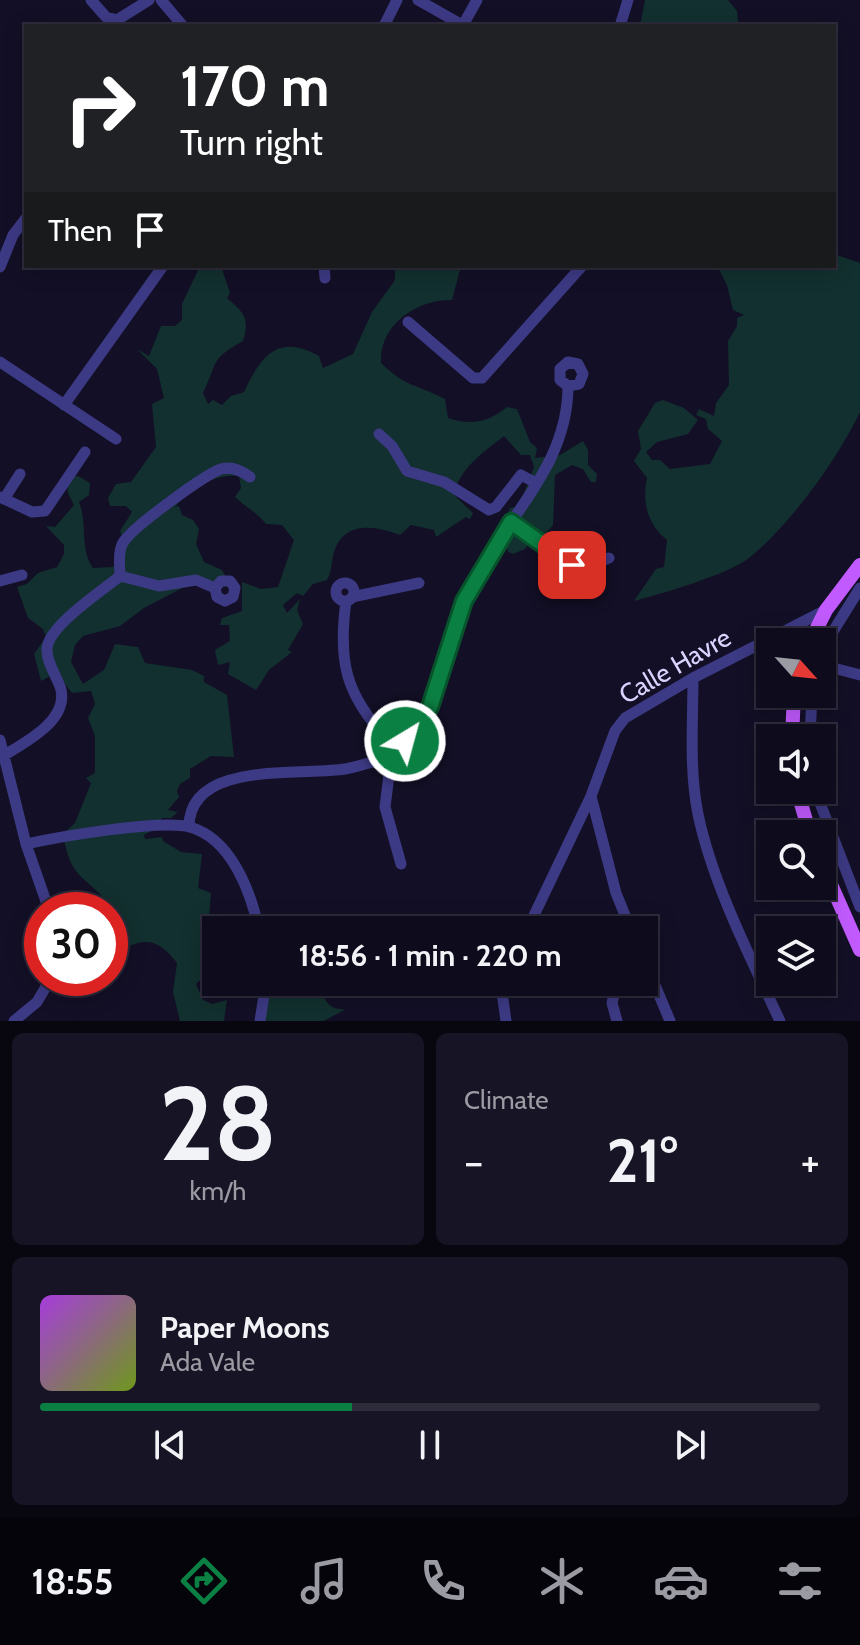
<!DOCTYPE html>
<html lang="en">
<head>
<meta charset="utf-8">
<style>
	body { margin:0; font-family:Cabin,sans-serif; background:#171425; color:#f1f3f6; height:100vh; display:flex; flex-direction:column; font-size:30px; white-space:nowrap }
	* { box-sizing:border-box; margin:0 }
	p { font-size:26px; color:#9b9ba3 }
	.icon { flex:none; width:44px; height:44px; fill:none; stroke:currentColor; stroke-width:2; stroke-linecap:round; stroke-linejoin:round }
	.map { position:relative; height:1021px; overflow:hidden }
	.details { display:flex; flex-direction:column; gap:12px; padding:12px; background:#08060f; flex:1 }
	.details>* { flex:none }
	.top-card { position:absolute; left:24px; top:24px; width:812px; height:244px; border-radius:0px; box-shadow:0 4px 20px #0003,0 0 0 2px #2e2b3b; background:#202124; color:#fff; overflow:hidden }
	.needle { width:52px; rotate:117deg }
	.tools { position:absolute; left:756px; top:628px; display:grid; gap:16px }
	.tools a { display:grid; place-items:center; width:80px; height:80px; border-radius:0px; background:#0e0b1c; box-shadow:0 4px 20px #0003,0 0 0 2px #2e2b3b; font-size:40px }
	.speed { position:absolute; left:24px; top:892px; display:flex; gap:16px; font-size:40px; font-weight:700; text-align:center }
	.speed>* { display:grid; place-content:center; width:104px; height:104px; border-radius:50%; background:#0e0b1c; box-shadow:0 4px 20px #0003,0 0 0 2px #2e2b3b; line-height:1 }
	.speed .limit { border:12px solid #d22; background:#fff; color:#111 }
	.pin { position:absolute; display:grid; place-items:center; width:68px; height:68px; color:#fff; margin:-34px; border-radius:16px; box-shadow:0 4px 12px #0006 }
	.me { position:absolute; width:88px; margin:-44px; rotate:37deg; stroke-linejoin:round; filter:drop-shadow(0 0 6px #0008) }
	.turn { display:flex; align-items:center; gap:28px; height:168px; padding:0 24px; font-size:36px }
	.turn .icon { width:104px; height:104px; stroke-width:2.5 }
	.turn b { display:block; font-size:56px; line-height:68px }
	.then { display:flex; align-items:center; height:76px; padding:0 24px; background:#0003; gap:16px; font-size:30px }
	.big { font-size:60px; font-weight:800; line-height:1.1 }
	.details .tile { flex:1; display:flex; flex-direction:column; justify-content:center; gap:12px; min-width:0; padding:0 28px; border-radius:12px; background:#171425 }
	.details .dial { align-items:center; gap:0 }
	.dial b { font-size:104px; line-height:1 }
	.song { display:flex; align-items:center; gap:24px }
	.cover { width:96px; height:96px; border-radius:12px; background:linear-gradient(135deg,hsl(280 70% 55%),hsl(80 70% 35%)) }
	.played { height:8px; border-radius:4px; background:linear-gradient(90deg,#0b8043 40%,#2e2b3b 40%) }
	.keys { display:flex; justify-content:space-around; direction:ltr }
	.heat { display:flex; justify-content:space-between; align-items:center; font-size:44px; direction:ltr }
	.details .tiles { flex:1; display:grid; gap:12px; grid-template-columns:1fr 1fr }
	.tile:last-child { grid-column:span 2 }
	.trip { position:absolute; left:202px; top:916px; width:456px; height:80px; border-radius:0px; background:#0e0b1c; box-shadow:0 4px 20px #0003,0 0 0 2px #2e2b3b; font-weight:800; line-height:80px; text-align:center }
	.tabs { display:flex; height:128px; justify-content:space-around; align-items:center; background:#06040b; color:#9b9ba3 }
	.tabs .icon { width:56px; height:56px }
	.tabs .on { color:#0b8043 }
	.tabs b { font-size:36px; color:#f1f3f6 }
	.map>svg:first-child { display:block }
</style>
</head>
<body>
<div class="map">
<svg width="860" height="1021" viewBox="0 0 860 1021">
	<rect width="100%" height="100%" fill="#130f26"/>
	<!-- green -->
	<path fill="#12302f" d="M645,0H728L737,11L738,23L752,26H640Z
		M834,254L860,263V412C837,460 790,525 749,558C729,574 661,594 634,601L656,569L664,567L667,540C647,524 642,502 647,478L634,461L641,449L638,431L655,403L663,400L684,408L698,420L688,434L657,442L646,452L652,460H660L670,469L710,464L722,441L708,429L706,419L696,415L699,409L714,416L716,403L729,385L728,341L737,326V318L744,315L733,310L727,285L717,266H834Z
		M200,266H221L230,293L227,298C244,313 250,318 243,341C209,360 219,361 203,393L208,404L213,400L222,405L231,396L244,392C262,354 278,334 319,356L323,368L353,354L372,312L395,280V268L461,266L452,300C418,299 379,324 381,363C405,387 418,385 445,399L448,418C471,426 489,422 507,407L517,409L530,442L537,448L535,458L560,455L583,441L588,450V465L597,474L596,482H591L583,469L572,465L555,475L553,525L544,536L533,539L525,549L513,554L508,552L502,525L510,508L519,506L534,467L530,455H521L504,436C484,452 459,468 454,495L473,513L470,519L466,517L436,537L434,530L411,525L400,535C375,525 341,520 333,556C331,566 332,571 327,580L313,584L303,596L297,593L283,605L287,613L300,599L297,610L303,624L288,650L292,652L269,670L256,690L228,674L230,662L218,665L215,650L230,641L229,625H220L222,618L242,611V582L261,589L278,587L294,540L282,525L266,524C257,512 245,507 235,497L241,488L239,476C216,473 189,489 175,507L179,506L182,515L193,520L199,529L196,544L204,562L222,570L226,577H219L212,585H188L144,608L120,626L83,636L75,645L71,662L83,684L104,670L115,644L138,647L145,663L192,670L204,676V682L227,695L234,757L211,756L190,769V778L180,784L177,791L179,797L168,810L178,812L171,818H162L155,829L144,835L145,839L162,837L163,841L181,852L202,854L198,888L211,893L209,917L216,965L196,984L203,1000L212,1004L227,1000L224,1021H180L173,992L177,963C162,943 148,935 124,949C118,936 117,916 111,907C85,873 71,882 63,834L75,823L91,783L86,778L95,773V736L88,718L95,704L91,691L72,693L56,673L41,681L34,654L46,637L43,629L28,618L17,587L27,584L38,573L57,567L64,554V545L46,526L55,527L74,505L68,493L66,477L78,476L90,483L89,495L79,502C88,525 79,547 93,568L113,567L126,548L120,531L132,512L126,506H110L108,498L116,484L131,482L156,447L152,404L164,398L157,369L137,349L149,356L161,326H175L182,320V304Z
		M273,982H315C326,995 324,1011 346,1009L324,1021H260L264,989Z"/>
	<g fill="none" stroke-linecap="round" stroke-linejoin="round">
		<!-- minor -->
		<path stroke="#3d3a85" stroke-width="11" d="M91,0L106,17L117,20L149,0
			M161,0L183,26
			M418,0L464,26
			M463,25L477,0
			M384,26L397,0
			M620,26L628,0
			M324,266L325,278
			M0,267L13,235L26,218
			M408,322L473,378H482L582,266
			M0,362L116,439
			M568,362L578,364L583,374L579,384L568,386L560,380V369Z
			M64,405L163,266
			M379,434L392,446L407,471L444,482L489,510L496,507L521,475L536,483
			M0,497L32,512L45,511L85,452
			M4,499L20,474
			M511,522L580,569L609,558
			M120,576C120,565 117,549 125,540C136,525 204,475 221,469C232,466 242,471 250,477
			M0,581L22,575
			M221,581H230L235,588L233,597L225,601L217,597L215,588Z
			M336 592a9 9 0 1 1 18 0a9 9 0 1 1-18 0Z
			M352,597L419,583
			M346,601C338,661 345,694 387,739
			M822,658L832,633L860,588
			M822,665L860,675
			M693,678C693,722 689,770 698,814C712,882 750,957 780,1021
			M380 752a15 15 0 1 1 30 0a15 15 0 1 1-30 0Z
			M810,738L812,694
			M0,740L26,844L49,910
			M405,741C446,693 442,649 466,596C499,523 568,471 568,386
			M3,756C24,743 68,721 61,690C58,678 46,662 47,649C48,626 102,591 120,576L159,586L196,580L215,588
			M390,767L385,807L401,864
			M815,790L860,907
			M591,796L616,893L631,930
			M189,827C189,760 301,776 345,769C357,767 369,763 381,759
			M26,844C58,837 161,819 190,827C232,839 251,893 259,930
			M527,930L591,796L615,731L625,718L693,678L826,610
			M644,959L670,1021
			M505,982L502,992L506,1021
			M14,1021L37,1002L51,978
			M260,1021L266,982
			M617,1021L612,1003L617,982"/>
		<!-- major -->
		<path stroke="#c25bff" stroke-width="14" d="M810,642L826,610L860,565
			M792,738L794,694
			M797,790L810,834
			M822,864L860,950"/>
	</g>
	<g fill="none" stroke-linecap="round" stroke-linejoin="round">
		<!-- route casing -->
		<g stroke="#07532c" stroke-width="20">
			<path id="route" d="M405,741L430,707L464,601L511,522L572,565"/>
		</g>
		<!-- route -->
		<use href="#route" stroke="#0b8043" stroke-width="14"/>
	</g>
	<g text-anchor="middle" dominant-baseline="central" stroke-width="8" stroke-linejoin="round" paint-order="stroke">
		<!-- street labels -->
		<g font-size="26" fill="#d9d4ff" stroke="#130f26">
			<text transform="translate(675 666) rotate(-30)">Calle Havre</text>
		</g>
	</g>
</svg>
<div class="tools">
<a><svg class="needle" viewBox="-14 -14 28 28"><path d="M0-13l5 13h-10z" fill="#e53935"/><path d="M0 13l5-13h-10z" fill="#9b9ba3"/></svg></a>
<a><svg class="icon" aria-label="sound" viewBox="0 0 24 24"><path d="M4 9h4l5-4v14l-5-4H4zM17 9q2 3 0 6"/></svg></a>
<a><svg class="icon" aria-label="search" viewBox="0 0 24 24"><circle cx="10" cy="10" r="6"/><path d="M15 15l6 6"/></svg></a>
<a><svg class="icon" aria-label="layers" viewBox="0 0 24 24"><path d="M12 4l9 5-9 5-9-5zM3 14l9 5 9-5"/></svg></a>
</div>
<div class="speed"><div class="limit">30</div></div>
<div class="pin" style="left:572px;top:565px;background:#d93025"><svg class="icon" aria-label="arrive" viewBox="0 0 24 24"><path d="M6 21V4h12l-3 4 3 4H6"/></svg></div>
<svg class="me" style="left:405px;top:741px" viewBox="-20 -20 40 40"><circle r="17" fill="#0b8043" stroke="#fff" stroke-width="3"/><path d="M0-11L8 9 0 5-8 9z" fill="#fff"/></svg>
<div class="trip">18:56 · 1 min · 220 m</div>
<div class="top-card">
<div class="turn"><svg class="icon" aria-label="right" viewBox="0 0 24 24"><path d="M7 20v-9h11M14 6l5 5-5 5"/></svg><div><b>170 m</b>Turn right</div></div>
<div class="then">Then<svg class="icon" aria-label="arrive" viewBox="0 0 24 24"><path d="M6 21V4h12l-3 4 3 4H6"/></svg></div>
</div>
</div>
<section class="details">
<div class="tiles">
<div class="tile dial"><b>28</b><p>km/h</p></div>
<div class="tile"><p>Climate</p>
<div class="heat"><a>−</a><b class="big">21°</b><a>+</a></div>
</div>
<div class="tile">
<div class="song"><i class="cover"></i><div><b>Paper Moons</b><p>Ada Vale</p></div></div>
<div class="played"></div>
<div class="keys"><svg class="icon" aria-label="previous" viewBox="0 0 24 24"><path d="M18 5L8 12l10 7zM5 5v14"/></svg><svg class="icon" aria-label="pause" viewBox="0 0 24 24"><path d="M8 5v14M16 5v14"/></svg><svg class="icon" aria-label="next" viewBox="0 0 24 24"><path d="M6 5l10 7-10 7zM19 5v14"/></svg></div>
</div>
</div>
</section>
<nav class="tabs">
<b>18:55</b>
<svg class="icon on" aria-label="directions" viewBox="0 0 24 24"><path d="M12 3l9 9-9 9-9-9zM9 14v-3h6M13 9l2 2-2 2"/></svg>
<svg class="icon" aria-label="music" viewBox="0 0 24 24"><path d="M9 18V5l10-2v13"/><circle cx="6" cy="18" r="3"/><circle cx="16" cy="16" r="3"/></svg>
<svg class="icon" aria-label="phone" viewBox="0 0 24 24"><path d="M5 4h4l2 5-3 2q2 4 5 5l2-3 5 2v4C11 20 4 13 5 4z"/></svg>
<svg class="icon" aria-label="climate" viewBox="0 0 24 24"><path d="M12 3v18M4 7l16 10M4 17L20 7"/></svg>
<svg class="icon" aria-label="car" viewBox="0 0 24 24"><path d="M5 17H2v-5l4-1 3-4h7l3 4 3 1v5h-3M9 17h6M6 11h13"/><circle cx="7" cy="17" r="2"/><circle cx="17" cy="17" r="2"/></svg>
<svg class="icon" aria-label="filters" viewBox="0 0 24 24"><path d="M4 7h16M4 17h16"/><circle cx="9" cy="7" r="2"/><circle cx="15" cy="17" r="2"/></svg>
</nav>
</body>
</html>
